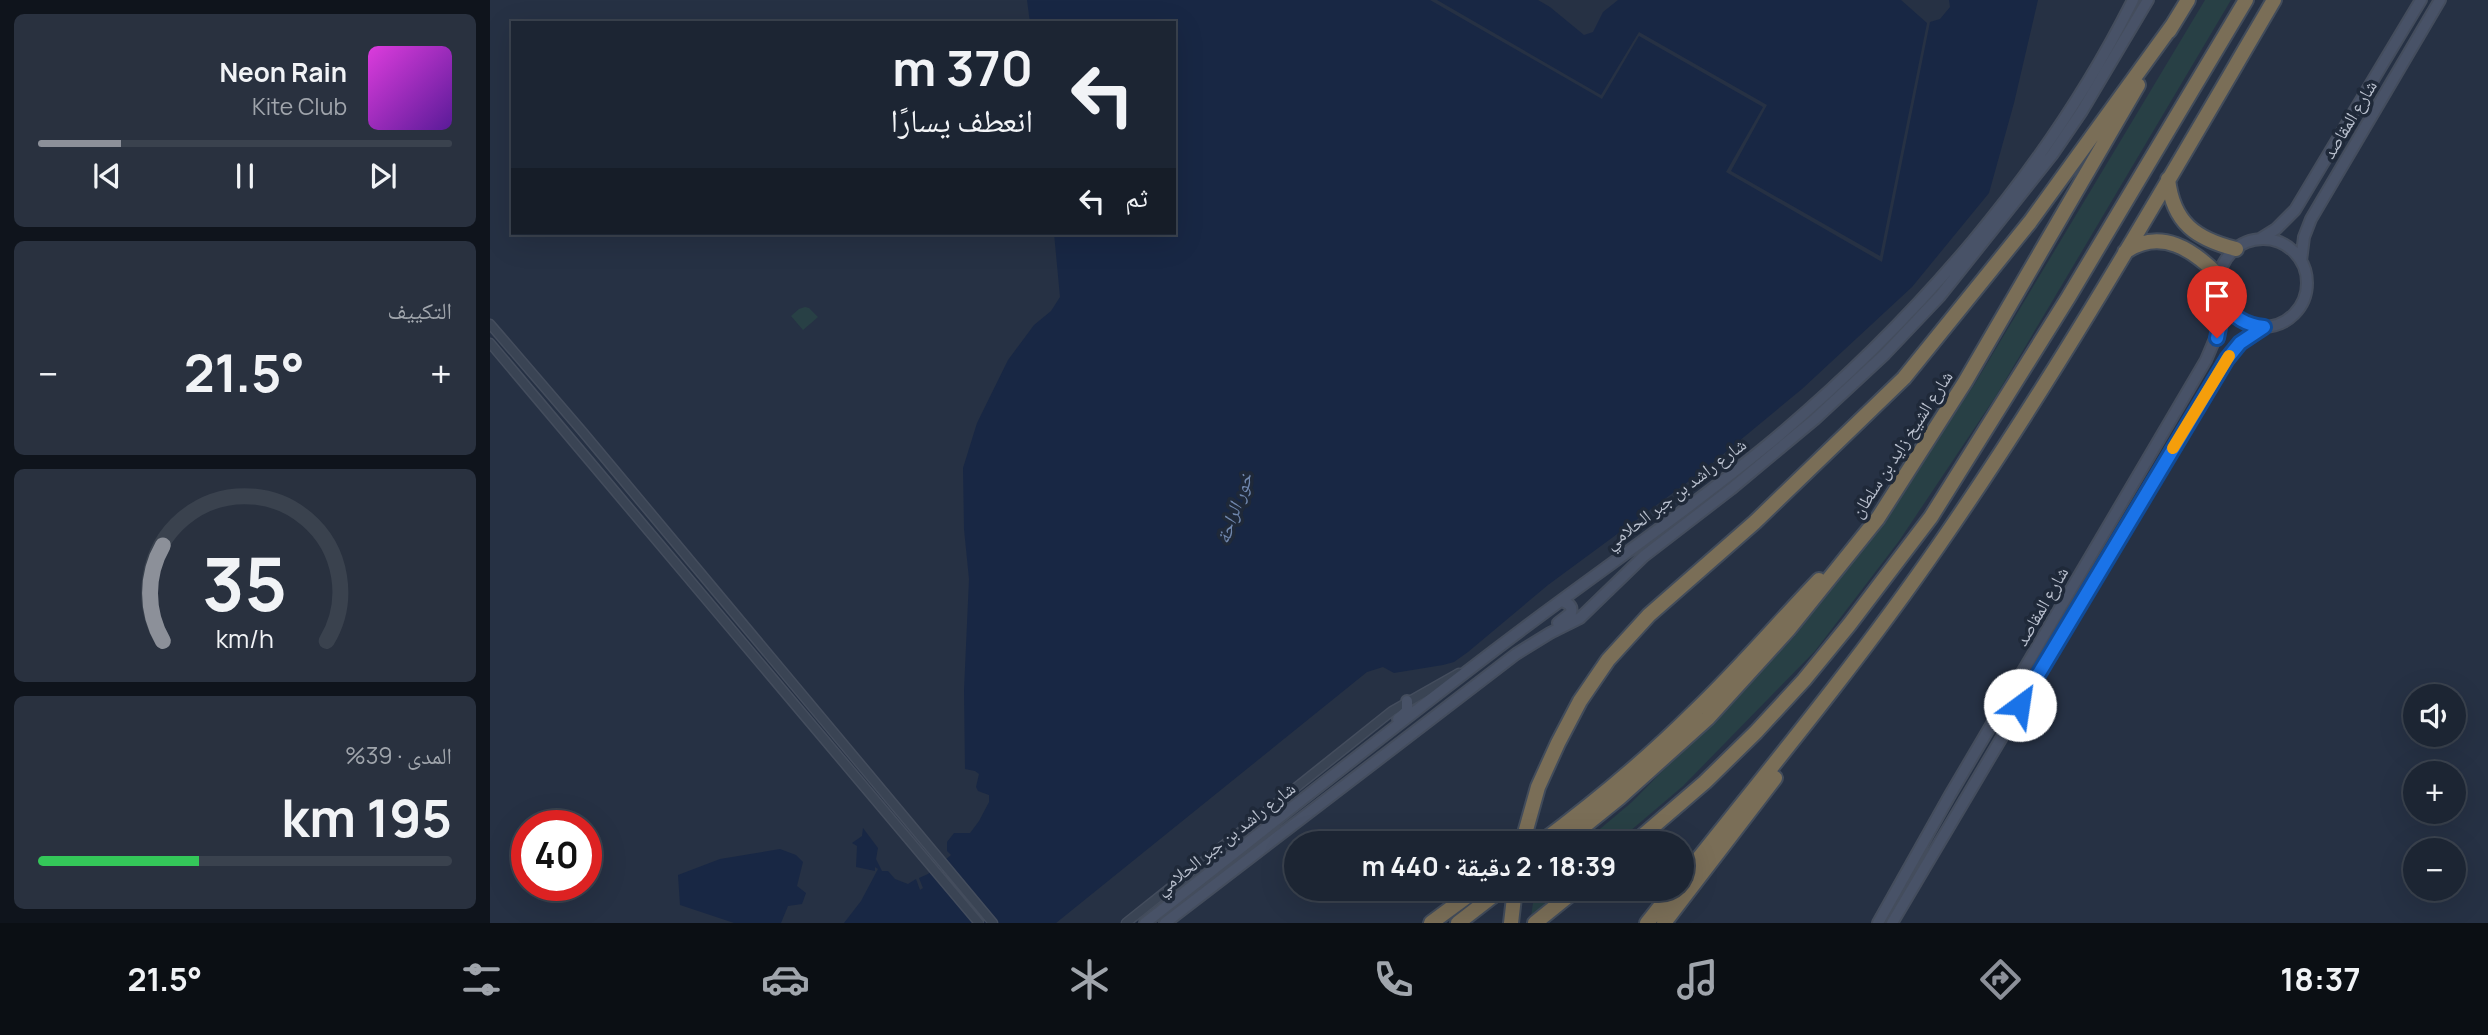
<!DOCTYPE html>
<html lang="ar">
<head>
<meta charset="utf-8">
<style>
	body { margin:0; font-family:Manrope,"Noto Naskh Arabic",sans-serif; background:#29313f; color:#f1f3f6; direction:rtl; height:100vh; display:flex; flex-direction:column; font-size:26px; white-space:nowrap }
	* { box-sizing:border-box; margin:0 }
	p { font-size:23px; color:#a0a5ac }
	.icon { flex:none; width:38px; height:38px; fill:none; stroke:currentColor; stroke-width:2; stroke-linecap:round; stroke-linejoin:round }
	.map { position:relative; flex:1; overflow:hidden; direction:ltr }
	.sheet { display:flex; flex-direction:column; gap:14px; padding:14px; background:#0f141c; width:490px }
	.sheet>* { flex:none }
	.hud { position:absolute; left:21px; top:21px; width:665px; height:214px; border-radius:0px; box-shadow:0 7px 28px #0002,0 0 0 2px #3a424e; direction:rtl; background:#1c2533; color:#f1f3f6; overflow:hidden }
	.buttons { position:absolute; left:1913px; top:684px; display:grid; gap:14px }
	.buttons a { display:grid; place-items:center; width:63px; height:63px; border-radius:50%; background:#1c2533; box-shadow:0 7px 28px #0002,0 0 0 2px #3a424e; font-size:35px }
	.speed { position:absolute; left:21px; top:810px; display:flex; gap:14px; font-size:35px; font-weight:700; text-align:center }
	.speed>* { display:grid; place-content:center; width:91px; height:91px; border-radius:50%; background:#1c2533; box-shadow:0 7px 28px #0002,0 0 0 2px #3a424e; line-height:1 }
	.speed .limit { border:10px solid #d22; background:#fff; color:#111 }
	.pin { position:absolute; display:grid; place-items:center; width:60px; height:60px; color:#fff; margin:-72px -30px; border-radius:50% 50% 50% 0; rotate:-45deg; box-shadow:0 0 7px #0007 }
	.pin .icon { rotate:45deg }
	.me { position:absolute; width:77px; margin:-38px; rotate:31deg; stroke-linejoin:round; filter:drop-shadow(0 0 5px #0008) }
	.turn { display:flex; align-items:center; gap:24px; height:147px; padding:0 28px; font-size:32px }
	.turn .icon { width:91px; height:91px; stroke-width:2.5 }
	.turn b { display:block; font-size:49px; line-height:60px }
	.then { display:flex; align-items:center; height:66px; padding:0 28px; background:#0003; gap:14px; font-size:26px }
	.big { font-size:52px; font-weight:700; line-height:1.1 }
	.sheet .card { flex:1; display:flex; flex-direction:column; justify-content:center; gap:10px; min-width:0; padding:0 24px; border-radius:10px; background:#29313f }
	.sheet .dial { align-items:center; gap:0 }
	.dial svg { height:182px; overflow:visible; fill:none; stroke:#3a424e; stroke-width:7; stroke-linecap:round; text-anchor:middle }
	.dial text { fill:#f1f3f6; stroke:none }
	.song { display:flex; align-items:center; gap:21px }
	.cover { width:84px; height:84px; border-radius:10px; background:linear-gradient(135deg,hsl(300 70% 55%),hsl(270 70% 35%)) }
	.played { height:7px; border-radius:4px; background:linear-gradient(90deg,#8c9099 20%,#3a424e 20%) }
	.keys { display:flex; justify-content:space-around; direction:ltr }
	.heat { display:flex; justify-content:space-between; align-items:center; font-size:38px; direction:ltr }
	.charge { height:10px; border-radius:5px; background:linear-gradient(90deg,#34c759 39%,#3a424e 0) }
	.trip { position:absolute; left:794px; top:831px; width:410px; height:70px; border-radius:35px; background:#1c2533; box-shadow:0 7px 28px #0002,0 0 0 2px #3a424e; font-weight:700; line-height:70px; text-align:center; direction:rtl }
	.tab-bar { display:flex; height:112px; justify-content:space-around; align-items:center; background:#0b0f14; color:#a0a5ac }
	.tab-bar .icon { width:49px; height:49px }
	.tab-bar .selected { color:#8c9099 }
	.tab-bar b { font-size:32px; color:#f1f3f6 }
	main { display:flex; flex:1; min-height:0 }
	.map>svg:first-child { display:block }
</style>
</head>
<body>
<main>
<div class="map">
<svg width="1998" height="923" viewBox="0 0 1998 923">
	<rect width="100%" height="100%" fill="#263144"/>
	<!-- green -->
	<path fill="#284045" d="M1715,0H1741L1506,396L1409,541L1325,651L1193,786L1126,843L1092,844L1142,802L1304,637L1384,532L1484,385Z
		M315,307L319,308L328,317L313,330L301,316L309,309Z
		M1045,889H1073L1041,917Z"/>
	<!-- water -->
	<path fill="#182744" d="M537,0H940L1112,99L1149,36L1273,107L1236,172L1392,262L1440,22L1450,19L1460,7L1459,0H1548L1524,103L1499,193L1422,287L1312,389L1214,470L1058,585L978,652L964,662L953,665L904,673L893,667L877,672L566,923H354L371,901L388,869L385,867V871L366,867L367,846L362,843L372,836L373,828L388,848L386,859L392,871H398L405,879L418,884L426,879L430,890L433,888L429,878L438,874L461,855L457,851V842L464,833H480L489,821L499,802V795L488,791L486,787L489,774L485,771L475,769L474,690L479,579L474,529L473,468L487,423L518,360L544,325L561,311L570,297L564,233H684V23H540Z
		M947,0H1048L1060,7L1094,35L1103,32L1113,12L1128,0H1411L1437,23L1390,256L1241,171L1277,105L1149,32L1111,95Z
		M290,849L306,855L313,862L307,886L316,893L312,904L298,906L291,923H244L190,905L188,875L230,859Z"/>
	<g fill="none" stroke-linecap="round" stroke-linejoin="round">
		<!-- street casing -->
		<g stroke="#444d5d" stroke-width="11">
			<path id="street" d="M0,324L92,431L503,923
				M0,343L489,923
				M636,923L902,711L969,673"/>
		</g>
		<!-- secondary casing -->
		<g stroke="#444d5d" stroke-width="14">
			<path id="secondary" d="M1770,239L1786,229L1805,210L1931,0
				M1729 283a44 44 0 1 1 88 0a44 44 0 1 1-88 0Z
				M1811,261L1814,237L1821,219L1950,0
				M1068,623L1081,613C1083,606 1078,603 1072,601
				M908,719L917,711V701
				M655,923C781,825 906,724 1034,628C1114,568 1197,511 1275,447C1423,324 1557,172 1643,0
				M675,923L1026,654L1060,633L1090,618L1154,556L1241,489L1325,419L1395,354L1450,296L1562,155L1592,111L1658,0
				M1388,923L1460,795L1716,360L1730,327L1734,303
				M1402,923L1730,369L1750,343L1774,327"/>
		</g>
		<!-- highway casing -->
		<g stroke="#424c5b" stroke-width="18">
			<path id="highway" d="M1679,31L1698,0
				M1678,179C1683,223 1706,239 1746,249
				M1635,252C1671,227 1704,250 1730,277
				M1032,844L1048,787L1068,743L1090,701L1118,660L1159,615L1265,522L1414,378L1540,222L1684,23
				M1049,844C1104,803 1156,760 1204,712C1248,670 1287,624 1329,580
				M1072,844L1129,798L1218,718L1298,630L1388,518L1475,382L1648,85
				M1143,844L1215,782L1266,732L1314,680L1359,625L1441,517L1578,298L1756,0
				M1192,879C1279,770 1369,661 1449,545C1570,370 1676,184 1784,0
				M941,923L987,889
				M968,923L1012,889
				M1021,923L1025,889
				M1045,923L1087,889
				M1157,923L1184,889
				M1174,923L1285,778"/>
		</g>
		<!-- street -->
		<use href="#street" stroke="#3a4454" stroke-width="8"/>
		<!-- secondary -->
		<use href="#secondary" stroke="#485267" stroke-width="10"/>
		<!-- highway -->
		<use href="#highway" stroke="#7a6e57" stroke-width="14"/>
	</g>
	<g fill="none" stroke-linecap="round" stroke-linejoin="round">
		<!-- route casing -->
		<g stroke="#114b97" stroke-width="18">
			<path id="route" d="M1530,705L1737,359L1750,343L1774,327C1756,325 1744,318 1734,303L1727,338"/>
		</g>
		<!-- route -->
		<use href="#route" stroke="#1a73e8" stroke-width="12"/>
		<!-- slow -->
		<path stroke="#f59e0b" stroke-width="12" d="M1683,448L1739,356"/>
	</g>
	<g text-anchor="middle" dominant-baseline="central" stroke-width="7" stroke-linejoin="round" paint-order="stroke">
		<!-- street labels -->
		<g font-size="18" fill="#b8bfcd" stroke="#1f2939">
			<text transform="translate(1859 119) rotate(-59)">شارع المقاصد</text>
			<text transform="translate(1411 444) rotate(-57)">شارع الشيخ زايد بن سلطان</text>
			<text transform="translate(1185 493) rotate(-37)">شارع راشد بن جبر الحلامي</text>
			<text transform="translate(1551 606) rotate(-60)">شارع المقاصد</text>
			<text transform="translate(735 838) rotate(-38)">شارع راشد بن جبر الحلامي</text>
		</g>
		<!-- water labels -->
		<g font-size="19" font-style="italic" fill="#7087ad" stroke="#1f2939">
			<text transform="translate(744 508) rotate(-70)">خور الراحة</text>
		</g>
	</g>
</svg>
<div class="buttons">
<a><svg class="icon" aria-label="sound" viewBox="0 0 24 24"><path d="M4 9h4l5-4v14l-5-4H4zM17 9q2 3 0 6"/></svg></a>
<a>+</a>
<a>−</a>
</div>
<div class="speed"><div class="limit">40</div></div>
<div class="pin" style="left:1727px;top:338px;background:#d93025"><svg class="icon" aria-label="arrive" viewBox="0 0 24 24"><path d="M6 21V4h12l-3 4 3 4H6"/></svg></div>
<svg class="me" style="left:1530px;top:705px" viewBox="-20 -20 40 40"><circle r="19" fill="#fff"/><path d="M0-13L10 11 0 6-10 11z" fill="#1a73e8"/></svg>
<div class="trip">18:39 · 2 دقيقة · 440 m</div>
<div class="hud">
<div class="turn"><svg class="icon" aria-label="left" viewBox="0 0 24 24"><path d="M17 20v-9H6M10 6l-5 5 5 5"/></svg><div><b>370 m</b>انعطف يسارًا</div></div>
<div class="then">ثم<svg class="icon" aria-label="left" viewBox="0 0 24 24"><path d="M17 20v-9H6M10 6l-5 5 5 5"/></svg></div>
</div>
</div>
<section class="sheet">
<div class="card">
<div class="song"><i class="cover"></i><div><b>Neon Rain</b><p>Kite Club</p></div></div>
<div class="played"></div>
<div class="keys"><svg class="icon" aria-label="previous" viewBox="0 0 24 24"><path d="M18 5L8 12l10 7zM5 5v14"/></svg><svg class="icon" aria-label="pause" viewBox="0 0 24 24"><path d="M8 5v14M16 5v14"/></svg><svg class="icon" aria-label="next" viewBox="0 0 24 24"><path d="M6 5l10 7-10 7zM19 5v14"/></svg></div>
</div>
<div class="card"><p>التكييف</p>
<div class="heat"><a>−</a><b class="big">21.5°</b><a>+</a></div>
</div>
<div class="card dial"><svg viewBox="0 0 100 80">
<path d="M14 69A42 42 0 1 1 86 69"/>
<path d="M14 69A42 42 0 0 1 14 27" stroke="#8c9099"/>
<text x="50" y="56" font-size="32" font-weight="700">35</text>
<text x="50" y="72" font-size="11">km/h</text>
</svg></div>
<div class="card"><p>المدى · 39%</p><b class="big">195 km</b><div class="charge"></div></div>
</section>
</main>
<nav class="tab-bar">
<b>18:37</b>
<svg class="icon selected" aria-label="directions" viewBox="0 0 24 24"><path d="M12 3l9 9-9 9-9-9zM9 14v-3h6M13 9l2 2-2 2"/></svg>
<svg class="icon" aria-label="music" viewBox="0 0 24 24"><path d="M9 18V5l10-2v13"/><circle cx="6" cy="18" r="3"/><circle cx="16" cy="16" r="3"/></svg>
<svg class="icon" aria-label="phone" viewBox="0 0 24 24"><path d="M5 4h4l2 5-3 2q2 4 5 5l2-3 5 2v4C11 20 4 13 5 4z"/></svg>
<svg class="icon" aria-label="climate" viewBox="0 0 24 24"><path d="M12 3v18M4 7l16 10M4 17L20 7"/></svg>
<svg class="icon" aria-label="car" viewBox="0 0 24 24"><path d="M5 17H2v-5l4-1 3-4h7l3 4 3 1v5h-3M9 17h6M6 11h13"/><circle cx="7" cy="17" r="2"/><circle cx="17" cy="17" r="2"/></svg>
<svg class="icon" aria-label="filters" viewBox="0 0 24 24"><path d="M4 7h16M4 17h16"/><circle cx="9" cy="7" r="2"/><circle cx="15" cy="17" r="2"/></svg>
<b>21.5°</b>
</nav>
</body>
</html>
